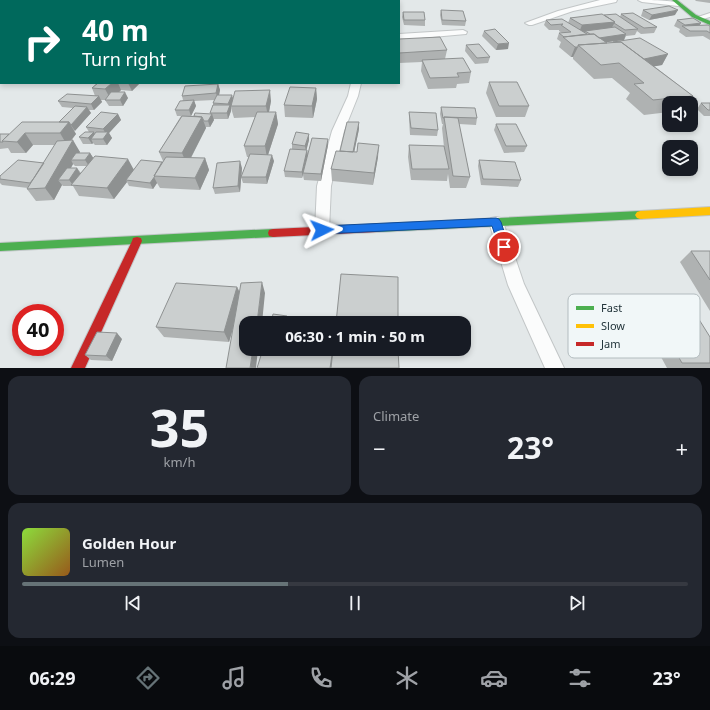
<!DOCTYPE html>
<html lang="en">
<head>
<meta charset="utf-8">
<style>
	body { margin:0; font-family:"Noto Sans",sans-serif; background:#242831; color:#f1f3f6; height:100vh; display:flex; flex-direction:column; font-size:15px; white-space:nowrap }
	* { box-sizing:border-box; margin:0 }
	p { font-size:13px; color:#9ea1a6 }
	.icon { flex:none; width:22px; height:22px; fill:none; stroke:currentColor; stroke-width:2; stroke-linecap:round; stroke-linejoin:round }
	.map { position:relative; height:368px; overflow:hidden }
	.panel { display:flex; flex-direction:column; gap:8px; padding:8px; background:#0d0f14; flex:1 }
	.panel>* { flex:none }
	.guide { position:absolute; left:0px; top:0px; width:400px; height:84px; box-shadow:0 2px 6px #0003; background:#00695c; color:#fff; overflow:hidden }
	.fabs { position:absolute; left:662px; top:96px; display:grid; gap:8px }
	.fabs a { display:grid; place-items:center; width:36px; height:36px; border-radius:8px; background:#171b24; box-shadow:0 2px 6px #0003; font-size:20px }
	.speed { position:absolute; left:12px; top:304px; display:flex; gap:8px; font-size:20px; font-weight:700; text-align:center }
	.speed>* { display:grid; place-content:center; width:52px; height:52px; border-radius:50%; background:#171b24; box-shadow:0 2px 6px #0003; line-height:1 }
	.speed .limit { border:6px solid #d22; background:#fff; color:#111 }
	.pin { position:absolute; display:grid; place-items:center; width:34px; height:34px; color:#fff; margin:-17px; border:2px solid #fff; border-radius:50%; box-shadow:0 1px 4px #0007 }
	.me { position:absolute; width:44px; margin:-22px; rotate:87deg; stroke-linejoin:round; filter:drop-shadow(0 0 3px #0008) }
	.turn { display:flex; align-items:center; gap:14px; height:84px; padding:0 16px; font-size:18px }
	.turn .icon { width:52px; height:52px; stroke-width:2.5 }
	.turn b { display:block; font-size:28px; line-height:34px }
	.big { font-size:30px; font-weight:700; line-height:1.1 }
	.panel .tile { flex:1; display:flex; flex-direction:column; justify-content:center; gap:6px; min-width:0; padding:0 14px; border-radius:12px; background:#242831 }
	.panel .dial { align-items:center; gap:0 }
	.dial b { font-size:52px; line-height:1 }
	.song { display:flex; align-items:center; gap:12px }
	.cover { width:48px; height:48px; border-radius:6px; background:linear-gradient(135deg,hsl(90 70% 55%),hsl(30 70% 35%)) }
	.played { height:4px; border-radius:2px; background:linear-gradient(90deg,#667377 40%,#363941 40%) }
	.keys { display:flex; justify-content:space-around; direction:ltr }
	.heat { display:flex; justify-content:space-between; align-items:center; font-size:22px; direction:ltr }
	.panel .tiles { flex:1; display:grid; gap:8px; grid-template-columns:1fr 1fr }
	.tile:last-child { grid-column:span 2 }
	.trip { position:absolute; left:239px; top:316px; width:232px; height:40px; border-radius:12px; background:#171b24; box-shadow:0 2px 6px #0003; font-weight:700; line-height:40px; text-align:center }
	.dock { display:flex; height:64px; justify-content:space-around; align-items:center; background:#090b0e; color:#9ea1a6 }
	.dock .icon { width:28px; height:28px }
	.dock .on { color:#667377 }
	.dock b { font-size:18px; color:#f1f3f6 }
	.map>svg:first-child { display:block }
</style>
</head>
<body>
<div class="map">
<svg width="710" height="368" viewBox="0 0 710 368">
	<rect width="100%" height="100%" fill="#e3e8e9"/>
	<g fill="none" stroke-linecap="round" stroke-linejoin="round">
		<!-- lane casing -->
		<g stroke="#c2c6c7" stroke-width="2">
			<path id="lane" d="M600,0H617L616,2L573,11L532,25H529L525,23L558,11Z
				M638,0C649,0 673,0 682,4L678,6L642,2Z
				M710,13V17L699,20L695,18Z
				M463,30L467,32L466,34L399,40V34Z
				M351,83H361L358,96L344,131L331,186L329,230L327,234L322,236L317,234L315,230L317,186L332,131L348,96Z
				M496,217L501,218L503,222L524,284L564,368H545L508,285L489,222L491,218Z"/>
		</g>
		<!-- street casing -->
		<g stroke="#c2c6c7" stroke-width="24">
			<path id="street" d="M7,1L8,0"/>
		</g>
		<!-- fast casing -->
		<g stroke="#c1c6c8" stroke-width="2">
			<path id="fast" d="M672,0H677L696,15L710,21V25L692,17Z
				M640,211L643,212L645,215L643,218L640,219L377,232L373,231L372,228L373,225L377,224Z
				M273,229L277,230L278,233L277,236L273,237L0,251V243Z"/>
		</g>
		<!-- slow casing -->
		<g stroke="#c1c6c8" stroke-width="2">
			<path id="slow" d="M710,207V215L640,219L637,218L635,215L637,212L640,211Z"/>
		</g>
		<!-- jam casing -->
		<g stroke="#c1c6c8" stroke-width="2">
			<path id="jam" d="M377,224L381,225L382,228L381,231L377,232L273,237L269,236L268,233L269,230L273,229Z
				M137,237L141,238L142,241L85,368H71L132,241L133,238Z"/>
		</g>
		<!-- lane -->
		<use href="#lane" fill="#fbfcfc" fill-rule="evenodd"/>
		<!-- street -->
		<use href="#street" stroke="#fbfcfc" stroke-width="22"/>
		<!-- fast -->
		<use href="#fast" fill="#4caf50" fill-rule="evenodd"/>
		<!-- slow -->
		<use href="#slow" fill="#ffc107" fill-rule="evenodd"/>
		<!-- jam -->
		<use href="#jam" fill="#c62828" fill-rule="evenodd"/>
	</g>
	<!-- wall -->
	<path fill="#afb2b2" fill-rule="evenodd" d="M323,0H341V1H323Z
		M695,0H710V3L696,1Z
		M441,10L466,21L465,26L442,25L440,15Z
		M643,10L675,15L649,20L641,16Z
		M403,12L425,20V26L404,25L402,17Z
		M621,14L657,27L654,33L641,34L637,31L635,35L626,36L624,40L605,42L607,43L613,42L668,54L662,65L654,66L693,96L689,103H669V112L644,115L626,99L630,93L612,78L594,79L573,59V57H571L559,47L561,42L557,39L559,33H562L559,31V30H549L544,25L546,20L568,23L570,18L604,15L620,17Z
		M677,20L700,25L710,26V40L703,36L686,37L679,32L680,29L674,26Z
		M484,31L508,49L496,50L482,36Z
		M399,39L447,50L445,59L471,72L469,83L457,84L456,88L428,89L421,71L422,62L399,63Z
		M466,45L490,57L488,63L475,64L465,51Z
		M489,82L529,106L525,117H496L486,93Z
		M51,83H69L68,84H51Z
		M96,83H140L132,91L121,90L119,92L128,98L123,106H109L105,100H101L102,102L94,110H89L91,113L74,131L76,134L71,141L80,152L79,153H90L93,158L134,169L162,162L163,161L159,152L181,116H177L175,110L183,100L182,96L218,84L220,90L219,95L233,98L271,101L269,112H276L278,124L268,155L274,161L267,184L243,183L241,177L249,157H247L244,146L255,117L234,118L231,108V111L228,119H213L214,120L210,127H206V128L191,158H205L209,170L200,190L160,188L157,183L153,189L129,186L127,182L114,199L79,196L73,186H63L62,185L54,200L36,201L27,189L28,188L2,185L0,183V176L44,163L55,145H33L26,153H11L8,148L0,149V134L9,135L59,122L73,108L62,107L58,101L95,96L92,88L97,83ZM214,100L213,103V105L210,114L191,116L196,106L194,101ZM73,164L75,166H87L81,173L77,168H71Z
		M316,88L317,99L313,118L285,117L284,105Z
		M701,103H710V116H704L697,109Z
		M441,107L477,118L476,125L459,124L470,177L466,188H450L448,174L447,181L411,180L408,157L409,145L444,147L442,128L443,124H442L440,114Z
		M409,112L438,130L437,136L410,135L409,119Z
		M118,114L121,120L109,133L112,138L107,145H95L93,143L92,144H83L79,137L89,132L86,127Z
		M496,124L527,146L524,152L504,153L494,130Z
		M359,129L354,152L378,157L373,185L332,181L331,169L340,151Z
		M309,134V140L306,150H307L308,155L328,145L321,181L304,180L303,175L302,178L285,177L284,171L292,149V144Z
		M479,160L521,180L518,187L481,185L478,166Z
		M242,168L240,192L215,194L213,188Z
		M691,251H710V311L680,262Z
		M237,287L240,292L265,293L234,325L229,342L164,337L156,327Z
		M654,314L710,337V368H667L643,324Z
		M590,326L650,353L644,358H596L585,331Z
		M122,339L112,361L91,360L85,355Z"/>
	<!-- shaded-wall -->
	<path fill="#8e9191" d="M91,0H100L99,1H90Z
		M1,10V18L0,17V11Z
		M678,10L675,15L649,20L652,15Z
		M615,22L610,31H585L584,35H578L582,25Z
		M701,23L698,28L684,27L685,25Z
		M626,34L624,40L593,44L596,38Z
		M509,43L508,49L496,50L498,44Z
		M575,47H578L573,57H571Z
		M668,54L662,65L635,70L641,59Z
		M1,71V79L0,80V72Z
		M112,83H118L121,90L111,100L105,89Z
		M128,83H140L132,91Z
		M218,84L220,90L218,100L216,93Z
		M316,88L317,99L313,118L312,106Z
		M270,90L271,101L268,117L266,106Z
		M125,92L128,98L123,106L120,100Z
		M232,95L234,101L231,106V111L228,119L227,113L229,106L228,104Z
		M99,96L102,102L94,110L91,104Z
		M194,100L196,106L191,116L189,110Z
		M87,107L91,113L75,131L71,125Z
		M276,112L278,124L267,158L265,146Z
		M118,114L121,120L109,133L112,138L107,145L103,139L106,134L103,129Z
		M212,114L214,120L210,127L208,121Z
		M202,117L206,128L187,165L182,153Z
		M69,122L76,134L67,145L60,133Z
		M359,122V129L353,158V152Z
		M94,132L97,139H91L93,143L92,144L88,138Z
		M25,133L33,145L26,153L17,142Z
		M309,134V140L306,152L305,146Z
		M328,139V145L321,181V174Z
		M73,140L80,152L75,160H71L73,164L64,180H58L62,185L54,200L45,188Z
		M379,145L378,157L373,185L374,173Z
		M307,150L308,156L303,173L302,178V172Z
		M90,153L94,159L89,166L85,160Z
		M272,155L274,161L267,184L266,177Z
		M205,158L209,170L200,190L195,178Z
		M128,159L134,170L126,180L127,182L114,199L107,188Z
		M240,161L242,168L240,192L238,186Z
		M77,168L81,175L73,185L69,180Z
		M154,177L157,183L153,189L150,183Z
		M262,282L265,293L262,323H257Z
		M237,287L242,298L229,342L224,332Z
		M287,316L289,323H285Z
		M117,333L122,339L112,361L106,356Z
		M253,349H258L256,368H250Z
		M333,349L332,368H330Z"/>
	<!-- building -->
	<path fill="#cbcfcf" stroke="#8e9191" d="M66,0H91L90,1H65Z
		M191,0H199L198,1H190Z
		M204,0H209V1H203Z
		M306,0H321L320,1H305Z
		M669,6L678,10L652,15L643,10Z
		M441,10L463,11L466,21L442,20Z
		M403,12H424L425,20H404Z
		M633,13L657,27L644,28L621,14Z
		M602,14L615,22L582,25L570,18Z
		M616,14L638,29L625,30L614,23L615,22L604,15Z
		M693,18L701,23L685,25L677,20Z
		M562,19L587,34L564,37L559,33L571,32L561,25L563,24L551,25L546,20Z
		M708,25L710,26V33L707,31H690L682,26Z
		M615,27L626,34L599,38L594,34H590L585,31Z
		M495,29L509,43L498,44L484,31Z
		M594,34L607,43L578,45V47H575L563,37Z
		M440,37L447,50L399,53V39Z
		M640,38L668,54L644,59L621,42H613Z
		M621,42L693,96L653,100L634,84L644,83L619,63L601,65L578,45Z
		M479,44L490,57L477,58L466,45Z
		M463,58L471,72L457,73L459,77L430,78L422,60Z
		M489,82H517L529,106H499Z
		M98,83H112L105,89L92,88Z
		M218,84L216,93L182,96L185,86Z
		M290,87L316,88L312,106L284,105Z
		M270,90L266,106H231L235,91Z
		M111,92H125L120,100H105Z
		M67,94L99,96L91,104L58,101Z
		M217,95H232L228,104L213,103Z
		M194,100L189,110H175L180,101Z
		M701,103H710V110H708Z
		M213,105H230L227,113H210Z
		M75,106L87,107L71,125L69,122H59Z
		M441,107L475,108L477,118L444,117V118H443Z
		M101,112L118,114L103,129L86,127Z
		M257,112H276L265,146H244Z
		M409,112L436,113L438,130L411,128Z
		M195,113L212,114L208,121H204L202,117L194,116Z
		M182,116L202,117L182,153L159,152Z
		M444,117L458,118L470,177L453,176Z
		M22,122H69L60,133H25L17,142L2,141Z
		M347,122H359L353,152L340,151Z
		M496,124H516L527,146H506Z
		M85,132H94L88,138L79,137Z
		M96,132H108L103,139H91Z
		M296,132L309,134L305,146L292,144Z
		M0,134H9L2,141H3V142H0Z
		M312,138L328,139L321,174L303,173Z
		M73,140L45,188L27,189L57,141Z
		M358,143L379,145L374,173L331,169L336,151L357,152Z
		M409,145L444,146L449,169H412Z
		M290,149L307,150L302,172L284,171Z
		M76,153H90L85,160H71Z
		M250,154L272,155L266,177H241Z
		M95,156L128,159L107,188L71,185Z
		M166,157L205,158L195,178L154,176Z
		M18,160L44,163L34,178L30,183L0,179V176Z
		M141,160L162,162L154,176H155L150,183L126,180Z
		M479,160L515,162L521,180L483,179Z
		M240,161L238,186L213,188L217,163Z
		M67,168H77L69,180H58Z
		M691,251H710V280Z
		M341,274L398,277V323H336Z
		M262,282L257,323H246V349H253L250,368H226L241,283Z
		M176,283L237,287L224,332L156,327Z
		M695,313L710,337V363H682L654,314Z
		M273,314L287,316L285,323H271Z
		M97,332L117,333L106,356L85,355Z
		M263,349H333L330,368H257Z
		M333,349H398L399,368H331Z"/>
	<!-- route -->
	<path fill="#1a73e8" stroke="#114b97" d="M496,218L499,219L501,222L509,247L508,250L504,251L500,250L492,226L322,234L318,233L317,230L318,227L322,226Z"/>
	<!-- legend -->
	<rect x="568" y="294" width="132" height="64" rx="6" fill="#f1f7f8" stroke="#b3bcbf" stroke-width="1"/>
	<rect x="576" y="306" width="18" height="4" fill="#4caf50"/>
	<rect x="576" y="324" width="18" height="4" fill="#ffc107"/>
	<rect x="576" y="342" width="18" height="4" fill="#c62828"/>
	<g font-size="11" fill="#22343a">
		<text x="601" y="312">Fast</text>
		<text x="601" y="330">Slow</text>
		<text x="601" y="348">Jam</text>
	</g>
</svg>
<div class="fabs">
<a><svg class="icon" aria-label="sound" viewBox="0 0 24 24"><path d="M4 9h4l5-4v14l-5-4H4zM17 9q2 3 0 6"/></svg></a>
<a><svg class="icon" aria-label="layers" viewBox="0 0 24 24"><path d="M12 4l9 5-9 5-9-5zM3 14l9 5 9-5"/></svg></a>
</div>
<div class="speed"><div class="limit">40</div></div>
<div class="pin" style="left:504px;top:247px;background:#d93025"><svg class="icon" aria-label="arrive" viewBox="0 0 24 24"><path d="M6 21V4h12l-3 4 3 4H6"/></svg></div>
<svg class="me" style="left:322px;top:230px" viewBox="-20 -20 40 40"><path d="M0-17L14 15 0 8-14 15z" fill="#1a73e8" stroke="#fff" stroke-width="4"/></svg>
<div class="trip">06:30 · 1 min · 50 m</div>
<div class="guide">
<div class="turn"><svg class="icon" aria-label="right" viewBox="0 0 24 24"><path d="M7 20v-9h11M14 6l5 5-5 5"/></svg><div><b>40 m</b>Turn right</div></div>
</div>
</div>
<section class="panel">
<div class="tiles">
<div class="tile dial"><b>35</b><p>km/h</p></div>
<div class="tile"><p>Climate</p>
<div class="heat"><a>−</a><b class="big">23°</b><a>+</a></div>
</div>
<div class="tile">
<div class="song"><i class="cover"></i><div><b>Golden Hour</b><p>Lumen</p></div></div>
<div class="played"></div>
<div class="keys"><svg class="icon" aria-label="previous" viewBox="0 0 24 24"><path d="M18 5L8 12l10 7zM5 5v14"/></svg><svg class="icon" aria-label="pause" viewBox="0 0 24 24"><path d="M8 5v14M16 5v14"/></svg><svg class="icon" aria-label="next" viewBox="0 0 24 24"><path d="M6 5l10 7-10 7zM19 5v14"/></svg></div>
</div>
</div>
</section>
<nav class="dock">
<b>06:29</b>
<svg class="icon on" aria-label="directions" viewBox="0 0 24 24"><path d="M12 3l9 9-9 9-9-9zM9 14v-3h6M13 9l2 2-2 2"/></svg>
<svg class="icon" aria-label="music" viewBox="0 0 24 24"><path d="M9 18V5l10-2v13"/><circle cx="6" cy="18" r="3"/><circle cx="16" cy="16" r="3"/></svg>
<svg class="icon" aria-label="phone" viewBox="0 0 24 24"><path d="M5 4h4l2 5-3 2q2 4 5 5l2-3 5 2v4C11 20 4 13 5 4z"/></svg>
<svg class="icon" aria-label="climate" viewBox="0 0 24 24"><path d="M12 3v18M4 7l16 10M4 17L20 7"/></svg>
<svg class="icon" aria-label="car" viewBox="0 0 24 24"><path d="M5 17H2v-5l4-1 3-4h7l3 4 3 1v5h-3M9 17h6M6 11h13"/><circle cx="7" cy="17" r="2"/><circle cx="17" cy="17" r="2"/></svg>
<svg class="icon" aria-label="filters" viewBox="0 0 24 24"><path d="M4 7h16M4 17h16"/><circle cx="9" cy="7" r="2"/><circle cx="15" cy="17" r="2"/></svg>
<b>23°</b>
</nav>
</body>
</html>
